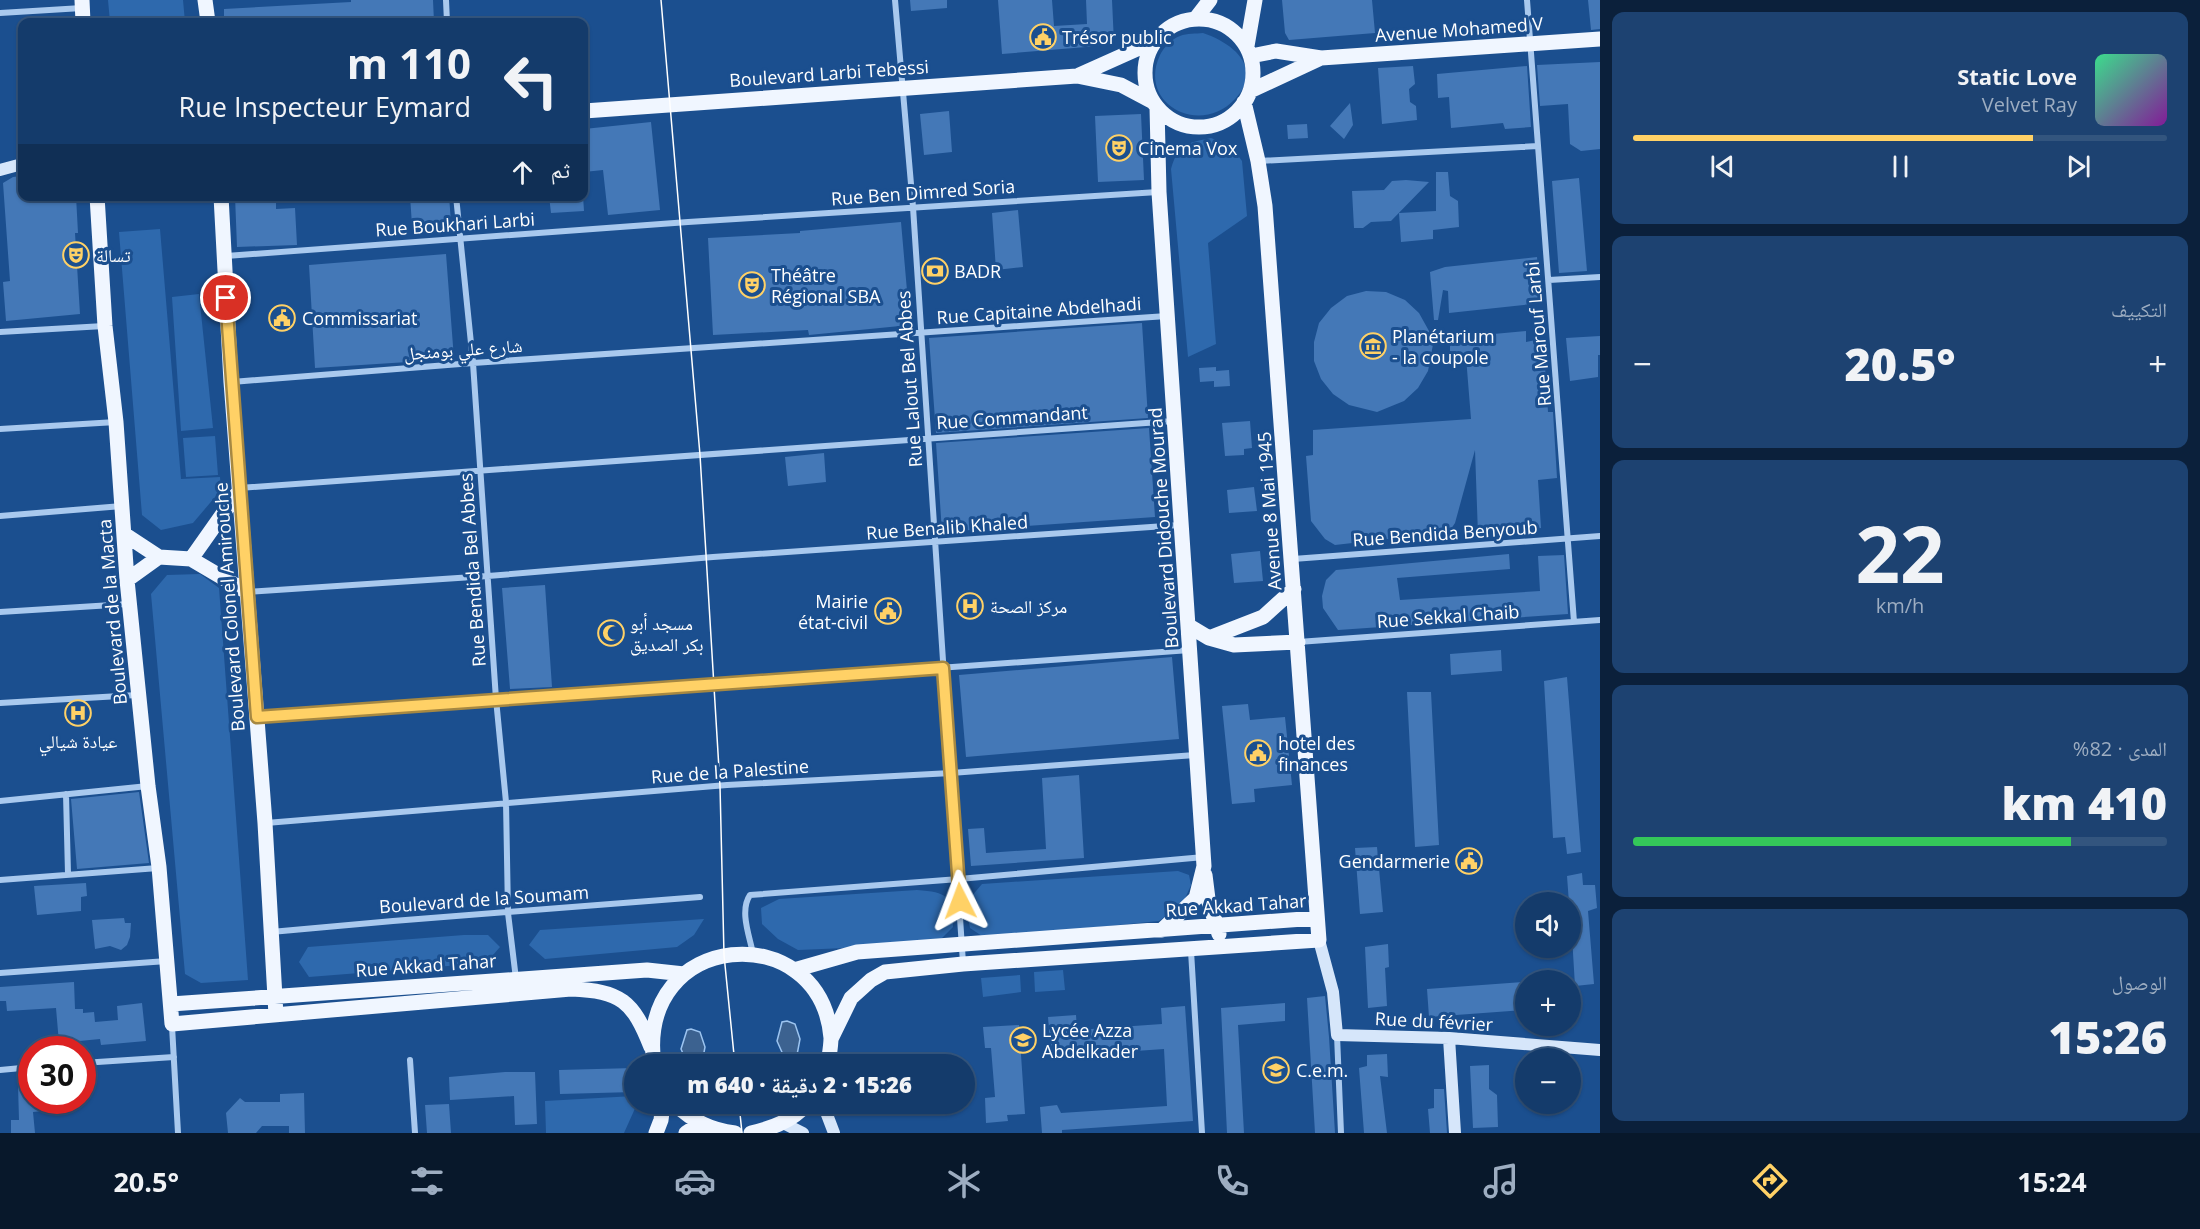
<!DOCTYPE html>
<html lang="ar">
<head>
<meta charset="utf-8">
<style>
	body { margin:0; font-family:"Open Sans","Noto Naskh Arabic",sans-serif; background:#1d4271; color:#f1f3f6; direction:rtl; height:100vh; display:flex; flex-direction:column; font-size:22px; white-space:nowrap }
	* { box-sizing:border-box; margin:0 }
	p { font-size:20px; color:#9dadc1 }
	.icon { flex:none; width:33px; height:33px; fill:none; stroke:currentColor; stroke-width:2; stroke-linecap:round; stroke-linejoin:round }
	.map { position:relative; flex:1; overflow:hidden; direction:ltr }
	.drawer { display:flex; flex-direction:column; gap:12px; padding:12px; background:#0b203b; width:600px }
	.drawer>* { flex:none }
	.banner { position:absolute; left:18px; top:18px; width:570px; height:183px; border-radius:12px; box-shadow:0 2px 4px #0004,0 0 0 2px #33557e; direction:rtl; background:#143b6b; color:#f1f3f6; overflow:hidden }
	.fabs { position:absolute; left:1515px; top:892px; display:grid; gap:12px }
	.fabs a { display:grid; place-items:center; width:66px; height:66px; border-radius:50%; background:#143b6b; box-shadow:0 2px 4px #0004,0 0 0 2px #33557e; font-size:30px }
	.speed { position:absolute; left:18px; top:1036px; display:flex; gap:12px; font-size:30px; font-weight:700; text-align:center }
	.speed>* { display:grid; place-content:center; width:78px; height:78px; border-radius:50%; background:#143b6b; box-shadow:0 2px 4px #0004,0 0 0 2px #33557e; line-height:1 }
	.speed .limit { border:9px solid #d22; background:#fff; color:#111 }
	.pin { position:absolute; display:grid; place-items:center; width:51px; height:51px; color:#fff; margin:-26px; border:3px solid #fff; border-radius:50%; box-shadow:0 2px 6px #0007 }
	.me { position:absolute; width:66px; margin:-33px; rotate:357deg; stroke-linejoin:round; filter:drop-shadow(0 0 4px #0008) }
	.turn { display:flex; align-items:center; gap:21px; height:126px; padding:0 18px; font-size:27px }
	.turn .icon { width:78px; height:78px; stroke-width:2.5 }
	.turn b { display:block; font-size:42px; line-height:51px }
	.then { display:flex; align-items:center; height:57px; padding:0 18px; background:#0003; gap:12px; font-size:22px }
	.big { font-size:45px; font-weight:800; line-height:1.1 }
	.drawer .tile { flex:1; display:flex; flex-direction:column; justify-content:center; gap:9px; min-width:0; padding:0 21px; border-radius:12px; background:#1d4271 }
	.drawer .dial { align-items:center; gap:0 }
	.dial b { font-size:78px; line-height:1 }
	.song { display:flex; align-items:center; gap:18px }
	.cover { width:72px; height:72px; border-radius:9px; background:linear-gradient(135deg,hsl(150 70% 55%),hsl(290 70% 35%)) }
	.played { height:6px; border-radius:3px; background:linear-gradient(90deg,#ffd166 75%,#33557e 75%) }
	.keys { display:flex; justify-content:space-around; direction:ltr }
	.heat { display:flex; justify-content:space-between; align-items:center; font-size:33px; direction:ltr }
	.charge { height:9px; border-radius:4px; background:linear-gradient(90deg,#34c759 82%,#33557e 0) }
	.trip { position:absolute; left:624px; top:1054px; width:351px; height:60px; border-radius:30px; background:#143b6b; box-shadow:0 2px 4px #0004,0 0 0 2px #33557e; font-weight:800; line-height:60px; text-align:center; direction:rtl }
	.menu { display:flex; height:96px; justify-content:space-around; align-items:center; background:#08182b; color:#9dadc1 }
	.menu .icon { width:42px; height:42px }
	.menu .current { color:#ffd166 }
	.menu b { font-size:27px; color:#f1f3f6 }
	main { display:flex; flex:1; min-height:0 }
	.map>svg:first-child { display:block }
</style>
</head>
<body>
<main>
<section class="drawer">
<div class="tile">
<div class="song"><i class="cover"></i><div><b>Static Love</b><p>Velvet Ray</p></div></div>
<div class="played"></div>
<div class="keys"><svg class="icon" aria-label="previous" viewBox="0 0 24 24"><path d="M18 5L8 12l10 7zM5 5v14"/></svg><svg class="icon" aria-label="pause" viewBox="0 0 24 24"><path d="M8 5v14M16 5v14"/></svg><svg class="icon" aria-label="next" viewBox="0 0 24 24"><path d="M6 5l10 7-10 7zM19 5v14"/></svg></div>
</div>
<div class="tile"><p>التكييف</p>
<div class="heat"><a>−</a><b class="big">20.5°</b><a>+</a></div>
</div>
<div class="tile dial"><b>22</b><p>km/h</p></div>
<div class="tile"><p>المدى · 82%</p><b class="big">410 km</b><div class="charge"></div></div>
<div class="tile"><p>الوصول</p><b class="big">15:26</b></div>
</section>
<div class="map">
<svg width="1600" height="1133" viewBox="0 0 1600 1133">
	<rect width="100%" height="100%" fill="#1b4f8f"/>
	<!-- green -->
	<path fill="#2e69ad" d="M108,0H183L185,22H110Z
		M1203,33C1233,43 1264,68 1235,99C1200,137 1137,104 1160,55C1164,47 1172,39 1180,36C1187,33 1196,34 1203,33Z
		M1211,138L1230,145L1242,161L1247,216L1208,243L1216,344L1188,357L1171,169C1178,144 1187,143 1211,138Z
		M160,229L181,479L220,477L221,490L193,523L161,530L142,515L119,232Z
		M199,294L213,428L181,431L172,297Z
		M215,436L218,475L186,477L183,438Z
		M200,574L219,588L248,980L201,983L185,974L151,594L167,575Z
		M1178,871L1189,875L1191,885L1183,903L1159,921L985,938L970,928L965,904L982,884Z
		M917,890C947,892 953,896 953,927L940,940L869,947L798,950L778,939L762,924L761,908L779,899Z
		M704,919L694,935L677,947L545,959L529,945L540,930Z
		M464,935H488L500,947L486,963L309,977L299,962L308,947Z
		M1063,970L1065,990L1035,992L1034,972Z
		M1020,975L1021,992L983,997L981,978Z
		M634,1096V1104H637L624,1133H546L545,1101Z"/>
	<!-- water -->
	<path fill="#3c6290" stroke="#9cc4f0" stroke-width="1.5" d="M787,1021L795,1024L800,1039L797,1055L794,1058L785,1059L777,1041L782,1022Z
		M691,1029L700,1032L705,1047L702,1063L699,1065H688L681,1049L687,1030Z"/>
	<!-- building -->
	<path fill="#4478b7" d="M351,0H433L434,22H224V9L351,2Z
		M910,0H947V8L911,11Z
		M998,0H1052L1054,26L1087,24L1086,0H1112L1114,43L1086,47L1002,54Z
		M1282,0H1372L1375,33L1289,40L1285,33Z
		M1588,0H1600V29L1591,30Z
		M1600,62V149L1581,151L1570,144L1568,104L1540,106L1537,65Z
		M1413,66L1415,84L1409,89L1410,102L1416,106L1417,120L1382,124L1378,68Z
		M1527,66L1531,127L1505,129L1503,123L1451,128L1449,97L1438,98L1437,74Z
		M1350,103L1353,125L1344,139L1330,126Z
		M949,111L952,152L924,155L920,114Z
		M1141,114L1144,180L1098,182L1095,116Z
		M651,122L660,210L608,215L603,170L584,172V129Z
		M1307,124L1308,138L1288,139L1287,125Z
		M1436,172H1448L1450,196L1458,201L1459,227L1433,230V239L1401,242L1399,213L1436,211Z
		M22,176V196H76L78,233H75L80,314L6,321L3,282L10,281L3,183L13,177Z
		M1579,178L1587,271L1559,273L1552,181Z
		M1406,180L1429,182L1391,221L1371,222L1363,228H1354L1352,191L1384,190L1392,181Z
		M235,196H276V209L295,208L297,245L237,247Z
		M410,196H449L451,222L412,225Z
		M549,196H583L584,211L551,213Z
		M1018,210L1023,267L996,270L992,213Z
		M901,222L910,325L809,335L808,330L713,335L708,238L800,233V231Z
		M446,254L454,359L315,368L309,265Z
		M1537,257L1541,303L1449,313L1448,291L1443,290L1438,320H1434L1430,272L1445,267Z
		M1366,291L1386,292L1405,300L1419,313L1429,331L1430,339H1434L1428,371L1418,388L1404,401L1377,412L1349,405L1333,394L1321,379L1314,361V342L1319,323L1331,308L1347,296Z
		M1142,323L1148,418L936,433L929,338Z
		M1526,331V342L1536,340L1537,351H1544L1548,412H1553L1557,478L1538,480L1541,528L1478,535L1475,450L1455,523L1451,529L1440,533L1335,545L1325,539L1311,521L1306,456L1313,455V430L1471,419L1466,357H1450V338Z
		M1600,336V355H1598V377L1570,381L1566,338Z
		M1216,367V371L1229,370L1230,386L1214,387V381L1200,382L1199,368Z
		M1250,421L1252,448L1244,449V455L1225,456L1222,423Z
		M1149,428L1155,517L942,532L936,443Z
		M824,453L826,482L788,486L785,457Z
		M1254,487L1257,511L1229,513L1227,490Z
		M1260,551L1263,581L1234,583L1231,554Z
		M1509,554L1510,569L1397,578L1400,600L1540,591L1538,556L1564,555L1568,614L1338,630L1323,608L1322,596L1326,580L1336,570Z
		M545,585L552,687L510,689L502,588Z
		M1501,650L1502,671L1451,675L1450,654Z
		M1172,657L1179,739L966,757L959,675Z
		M1567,677L1581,852L1567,854L1565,837L1553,838L1544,681Z
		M1407,692H1431L1439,845L1415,847Z
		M1248,704L1250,720L1285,717L1292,785L1254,789L1255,802L1232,804L1222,706Z
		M1079,775L1084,858L971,866L968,829L984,828L986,853L1046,849L1042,778Z
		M139,792L149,863L77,869L71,799Z
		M1377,847L1383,912L1360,914L1355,848Z
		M1582,873L1583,885H1595L1597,908L1588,911L1594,984L1575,986L1570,903H1569L1567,876Z
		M86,883L87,896L81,897V911L37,915L34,886Z
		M124,918L125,923H131L130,937L127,945L121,950L110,946L95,949L92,920Z
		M1388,944L1389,967L1385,968L1387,1006L1368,1008L1365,947Z
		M74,982L75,1009H83V1013L94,1012L95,1022L118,1020L117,1006L142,1003L146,1041L101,1045L100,1039L59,1043L56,1008L7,1011L6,1001H0V987Z
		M1523,982L1524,1010L1429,1017L1427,989Z
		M1325,996L1329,1037L1335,1133H1315L1307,998Z
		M1285,1003V1021L1238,1025L1244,1133H1227L1221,1008Z
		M1185,1006L1193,1121L1062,1130V1133H1042L1040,1107L1057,1105L1061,1113L1167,1106L1164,1049L1051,1057L1048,1017L1076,1015L1077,1030L1162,1024L1161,1008Z
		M1019,1025L1025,1114L1007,1115L1008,1121L986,1123L985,1098L995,1097L991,1048H985L983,1027Z
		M1387,1054L1388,1077L1380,1076L1387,1133H1364L1359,1068L1367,1066V1055Z
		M1489,1065V1089L1497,1095L1498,1127L1473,1128L1470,1066Z
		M634,1068V1092L560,1094L559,1070Z
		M505,1072H535L537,1124L515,1125L514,1096L450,1100L449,1077Z
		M32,1084V1101H60L61,1109L33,1112L35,1133H11V1120H19L18,1085Z
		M1434,1089H1444L1447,1133H1430L1428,1109L1434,1108Z
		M304,1093L305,1133H289V1126H262L256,1133H228L226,1113L240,1098L245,1102H280V1094Z
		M449,1104L451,1133H427L425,1105Z"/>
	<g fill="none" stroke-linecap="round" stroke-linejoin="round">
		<!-- street -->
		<path stroke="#a9c9ee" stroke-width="6" d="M446,0L447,22
			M895,0L913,207L963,963
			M1527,0L1574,622
			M0,13L82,8
			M1259,161L1538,146
			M456,196L473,363L496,699L506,802L508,913L516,979
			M226,256L688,222L1158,192
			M1549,280L1600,277
			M0,332L104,326
			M232,382L473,363L1167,316
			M0,429L116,422
			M239,488L1174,421
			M0,516L122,506
			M1293,559L1600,536
			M247,592L488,576L713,557L1180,525
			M0,612L128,604
			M1298,642L1600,620
			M0,703L137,695
			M258,717L1190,650
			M66,794L68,874
			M0,801L148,786
			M266,823L727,785L951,773L1195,755
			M0,880L158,868
			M271,932L393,921L700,897
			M1191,951L1202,1133
			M753,954C750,937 739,911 750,895L959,879L1204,857
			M0,973L167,961
			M172,1026L178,1133
			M1337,1035L1341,1133
			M410,1060L415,1133
			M82,1063L174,1057
			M0,1070L32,1067"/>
		<!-- secondary -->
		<path stroke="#d6e6fa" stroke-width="12" d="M0,170L22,164
			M1319,940L1333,992L1337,1035L1449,1038L1600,1050
			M1449,1038L1455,1133
			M823,1104L834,1133
			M783,1123L803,1133"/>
		<!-- primary -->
		<path stroke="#f0f6ff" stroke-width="15" d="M82,0L83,22
			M205,0L208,22
			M1196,18L1210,0
			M1145 73a54 54 0 1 1 108 0a54 54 0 1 1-108 0Z
			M1247,46L1255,0
			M1251,56L1276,51L1321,58L1600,39
			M1079,75L1155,41
			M1250,91L1321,58
			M1157,107L1159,192L1204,866L1196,898L1162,930
			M584,111L1077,76L1121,85L1153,102
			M97,196L105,326L116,422L127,580L148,786L159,867L172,1024L571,989C621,991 633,1001 651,1047
			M221,196L231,382L265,823L276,1015
			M124,534L159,557L191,559L247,592
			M191,559L239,491
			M127,580L159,557
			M1189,626L1209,638L1263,617L1294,589
			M1209,638L1234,645L1298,642
			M1205,875L1208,899L1219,934
			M794,970L857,952L1317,918
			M171,1004L647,970L684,974
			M831,1039L851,998L871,980L885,972L963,964L1319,940L1265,206L1258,161L1244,102
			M654,1065C635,929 821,916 831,1038C831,1046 829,1056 828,1065
			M675,1104C693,1121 710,1130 735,1133
			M656,1133L661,1120L663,1104
			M686,1133L695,1127L709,1128
			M751,1133C772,1128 792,1121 807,1104"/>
		<!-- tram -->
		<path stroke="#fff" stroke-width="1.5" d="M661,0L700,455L720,786L724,955L735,1065
			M739,1104L742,1133"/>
	</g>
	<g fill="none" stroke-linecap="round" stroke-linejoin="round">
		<!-- route casing -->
		<g stroke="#a68842" stroke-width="15">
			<path id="route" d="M226,298L257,717L943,668L960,901"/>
		</g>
		<!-- route -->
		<use href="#route" stroke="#ffd166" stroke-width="10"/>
	</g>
	<!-- icons -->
	<defs>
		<g id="civic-ring" transform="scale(1.35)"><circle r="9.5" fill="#1b4f8f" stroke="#ffd166" stroke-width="1.5"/><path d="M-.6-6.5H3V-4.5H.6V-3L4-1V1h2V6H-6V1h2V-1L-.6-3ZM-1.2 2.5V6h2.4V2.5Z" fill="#ffd166"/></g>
		<g id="theatre-ring" transform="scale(1.35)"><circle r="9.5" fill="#1b4f8f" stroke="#ffd166" stroke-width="1.5"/><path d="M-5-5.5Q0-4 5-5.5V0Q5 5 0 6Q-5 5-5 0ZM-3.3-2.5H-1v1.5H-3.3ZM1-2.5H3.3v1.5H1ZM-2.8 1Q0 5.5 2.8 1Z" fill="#ffd166"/></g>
		<g id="bank-ring" transform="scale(1.35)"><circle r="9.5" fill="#1b4f8f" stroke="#ffd166" stroke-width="1.5"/><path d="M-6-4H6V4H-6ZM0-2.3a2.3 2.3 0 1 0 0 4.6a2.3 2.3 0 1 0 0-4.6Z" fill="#ffd166"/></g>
		<g id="museum-ring" transform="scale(1.35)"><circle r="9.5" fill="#1b4f8f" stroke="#ffd166" stroke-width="1.5"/><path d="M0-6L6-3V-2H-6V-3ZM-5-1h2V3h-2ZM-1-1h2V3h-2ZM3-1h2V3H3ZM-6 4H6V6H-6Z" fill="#ffd166"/></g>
		<g id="hospital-ring" transform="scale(1.35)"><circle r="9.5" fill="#1b4f8f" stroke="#ffd166" stroke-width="1.5"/><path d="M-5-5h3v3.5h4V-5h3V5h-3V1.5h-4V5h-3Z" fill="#ffd166"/></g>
		<g id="mosque-ring" transform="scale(1.35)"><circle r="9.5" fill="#1b4f8f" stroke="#ffd166" stroke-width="1.5"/><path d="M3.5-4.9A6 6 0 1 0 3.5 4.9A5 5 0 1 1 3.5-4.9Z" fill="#ffd166"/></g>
		<g id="university-ring" transform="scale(1.35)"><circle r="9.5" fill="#1b4f8f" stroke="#ffd166" stroke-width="1.5"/><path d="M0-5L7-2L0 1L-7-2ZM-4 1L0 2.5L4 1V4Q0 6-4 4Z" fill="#ffd166"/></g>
	</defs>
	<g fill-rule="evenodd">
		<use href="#civic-ring" x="1043" y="37"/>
		<use href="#theatre-ring" x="1119" y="148"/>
		<use href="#theatre-ring" x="76" y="255"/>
		<use href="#bank-ring" x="935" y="271"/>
		<use href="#theatre-ring" x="752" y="285"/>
		<use href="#civic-ring" x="282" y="318"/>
		<use href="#museum-ring" x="1373" y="346"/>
		<use href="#hospital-ring" x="970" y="606"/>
		<use href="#civic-ring" x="888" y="611"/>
		<use href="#mosque-ring" x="611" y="633"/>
		<use href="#hospital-ring" x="78" y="713"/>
		<use href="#civic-ring" x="1258" y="753"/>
		<use href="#civic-ring" x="1469" y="861"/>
		<use href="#university-ring" x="1023" y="1040"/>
		<use href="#university-ring" x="1276" y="1070"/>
	</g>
	<g text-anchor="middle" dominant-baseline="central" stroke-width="6" stroke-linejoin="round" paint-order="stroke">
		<!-- street labels -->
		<g font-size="18" fill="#fff" stroke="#1b4f8f">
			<text transform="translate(1459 29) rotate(-4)">Avenue Mohamed V</text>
			<text transform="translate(829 73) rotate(-4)">Boulevard Larbi Tebessi</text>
			<text transform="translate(923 192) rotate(-4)">Rue Ben Dimred Soria</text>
			<text transform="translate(455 224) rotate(-4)">Rue Boukhari Larbi</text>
			<text transform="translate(1039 310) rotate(-4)">Rue Capitaine Abdelhadi</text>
			<text transform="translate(1538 334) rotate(-95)">Rue Marouf Larbi</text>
			<text transform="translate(463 349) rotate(-4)">شارع علي بومنجل</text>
			<text transform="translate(909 379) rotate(-94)">Rue Lalout Bel Abbes</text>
			<text transform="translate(1012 417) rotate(-4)">Rue Commandant</text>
			<text transform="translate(1269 511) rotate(-94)">Avenue 8 Mai 1945</text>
			<text transform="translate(947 527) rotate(-4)">Rue Benalib Khaled</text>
			<text transform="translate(1163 528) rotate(-94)">Boulevard Didouche Mourad</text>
			<text transform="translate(1445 533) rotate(-4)">Rue Bendida Benyoub</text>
			<text transform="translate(472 570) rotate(-94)">Rue Bendida Bel Abbes</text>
			<text transform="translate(229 607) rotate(-94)">Boulevard Colonel Amirouche</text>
			<text transform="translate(112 612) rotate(-95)">Boulevard de la Macta</text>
			<text transform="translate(1448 616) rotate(-4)">Rue Sekkal Chaib</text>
			<text transform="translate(730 771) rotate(-4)">Rue de la Palestine</text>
			<text transform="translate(484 899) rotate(-4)">Boulevard de la Soumam</text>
			<text transform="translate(1236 905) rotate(-4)">Rue Akkad Tahar</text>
			<text transform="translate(426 965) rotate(-4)">Rue Akkad Tahar</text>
			<text transform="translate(1434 1021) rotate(3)">Rue du février</text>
		</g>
		<!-- poi labels -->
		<g font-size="18" fill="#fff" stroke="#1b4f8f" text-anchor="start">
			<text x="1062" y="37">Trésor public</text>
			<text x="1138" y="148">Cinema Vox</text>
			<text x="96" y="255">تسالة</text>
			<text x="954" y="271">BADR</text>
			<text x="771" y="275">Théâtre<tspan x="771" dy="21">Régional SBA</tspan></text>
			<text x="302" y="318">Commissariat</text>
			<text x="1392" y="336">Planétarium<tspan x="1392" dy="21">- la coupole</tspan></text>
			<text x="868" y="601" text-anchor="end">Mairie<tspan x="868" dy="21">état-civil</tspan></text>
			<text x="990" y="606">مركز الصحة</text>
			<text x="630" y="623">مسجد أبو<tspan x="630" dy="21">بكر الصديق</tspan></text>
			<text x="78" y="741" text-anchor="middle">عيادة شيالي</text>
			<text x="1278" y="743">hotel des<tspan x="1278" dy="21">finances</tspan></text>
			<text x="1450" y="861" text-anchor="end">Gendarmerie</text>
			<text x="1042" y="1030">Lycée Azza<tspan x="1042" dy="21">Abdelkader</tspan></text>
			<text x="1296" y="1070">C.e.m.</text>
		</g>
	</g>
</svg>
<div class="fabs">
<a><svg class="icon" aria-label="sound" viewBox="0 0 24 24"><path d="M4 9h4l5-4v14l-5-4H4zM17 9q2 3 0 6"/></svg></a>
<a>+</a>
<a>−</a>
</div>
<div class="speed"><div class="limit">30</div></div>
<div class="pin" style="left:226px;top:298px;background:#d93025"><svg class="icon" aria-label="arrive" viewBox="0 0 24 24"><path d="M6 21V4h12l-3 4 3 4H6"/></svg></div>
<svg class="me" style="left:960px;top:901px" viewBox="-20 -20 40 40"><path d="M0-17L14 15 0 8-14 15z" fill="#ffd166" stroke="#fff" stroke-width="4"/></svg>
<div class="trip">15:26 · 2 دقيقة · 640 m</div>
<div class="banner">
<div class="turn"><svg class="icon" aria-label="left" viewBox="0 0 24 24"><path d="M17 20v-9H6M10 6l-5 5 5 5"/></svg><div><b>110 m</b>Rue Inspecteur Eymard</div></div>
<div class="then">ثم<svg class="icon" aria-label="ahead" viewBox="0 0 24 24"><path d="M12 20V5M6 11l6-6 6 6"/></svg></div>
</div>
</div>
</main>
<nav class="menu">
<b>15:24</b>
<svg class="icon current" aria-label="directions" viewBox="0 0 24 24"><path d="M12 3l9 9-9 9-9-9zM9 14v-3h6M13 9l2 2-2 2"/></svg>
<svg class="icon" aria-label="music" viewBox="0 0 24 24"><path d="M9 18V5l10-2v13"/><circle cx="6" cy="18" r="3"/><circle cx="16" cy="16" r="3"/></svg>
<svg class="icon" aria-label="phone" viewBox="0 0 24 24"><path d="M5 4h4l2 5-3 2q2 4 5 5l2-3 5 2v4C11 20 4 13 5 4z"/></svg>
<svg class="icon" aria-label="climate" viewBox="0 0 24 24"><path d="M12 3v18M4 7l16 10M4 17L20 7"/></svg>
<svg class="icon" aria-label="car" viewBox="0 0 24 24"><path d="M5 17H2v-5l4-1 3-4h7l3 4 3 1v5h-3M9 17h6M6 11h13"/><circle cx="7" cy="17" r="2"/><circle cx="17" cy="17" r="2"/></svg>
<svg class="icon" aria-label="filters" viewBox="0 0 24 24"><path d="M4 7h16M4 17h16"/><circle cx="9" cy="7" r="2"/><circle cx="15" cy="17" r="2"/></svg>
<b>20.5°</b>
</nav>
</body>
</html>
